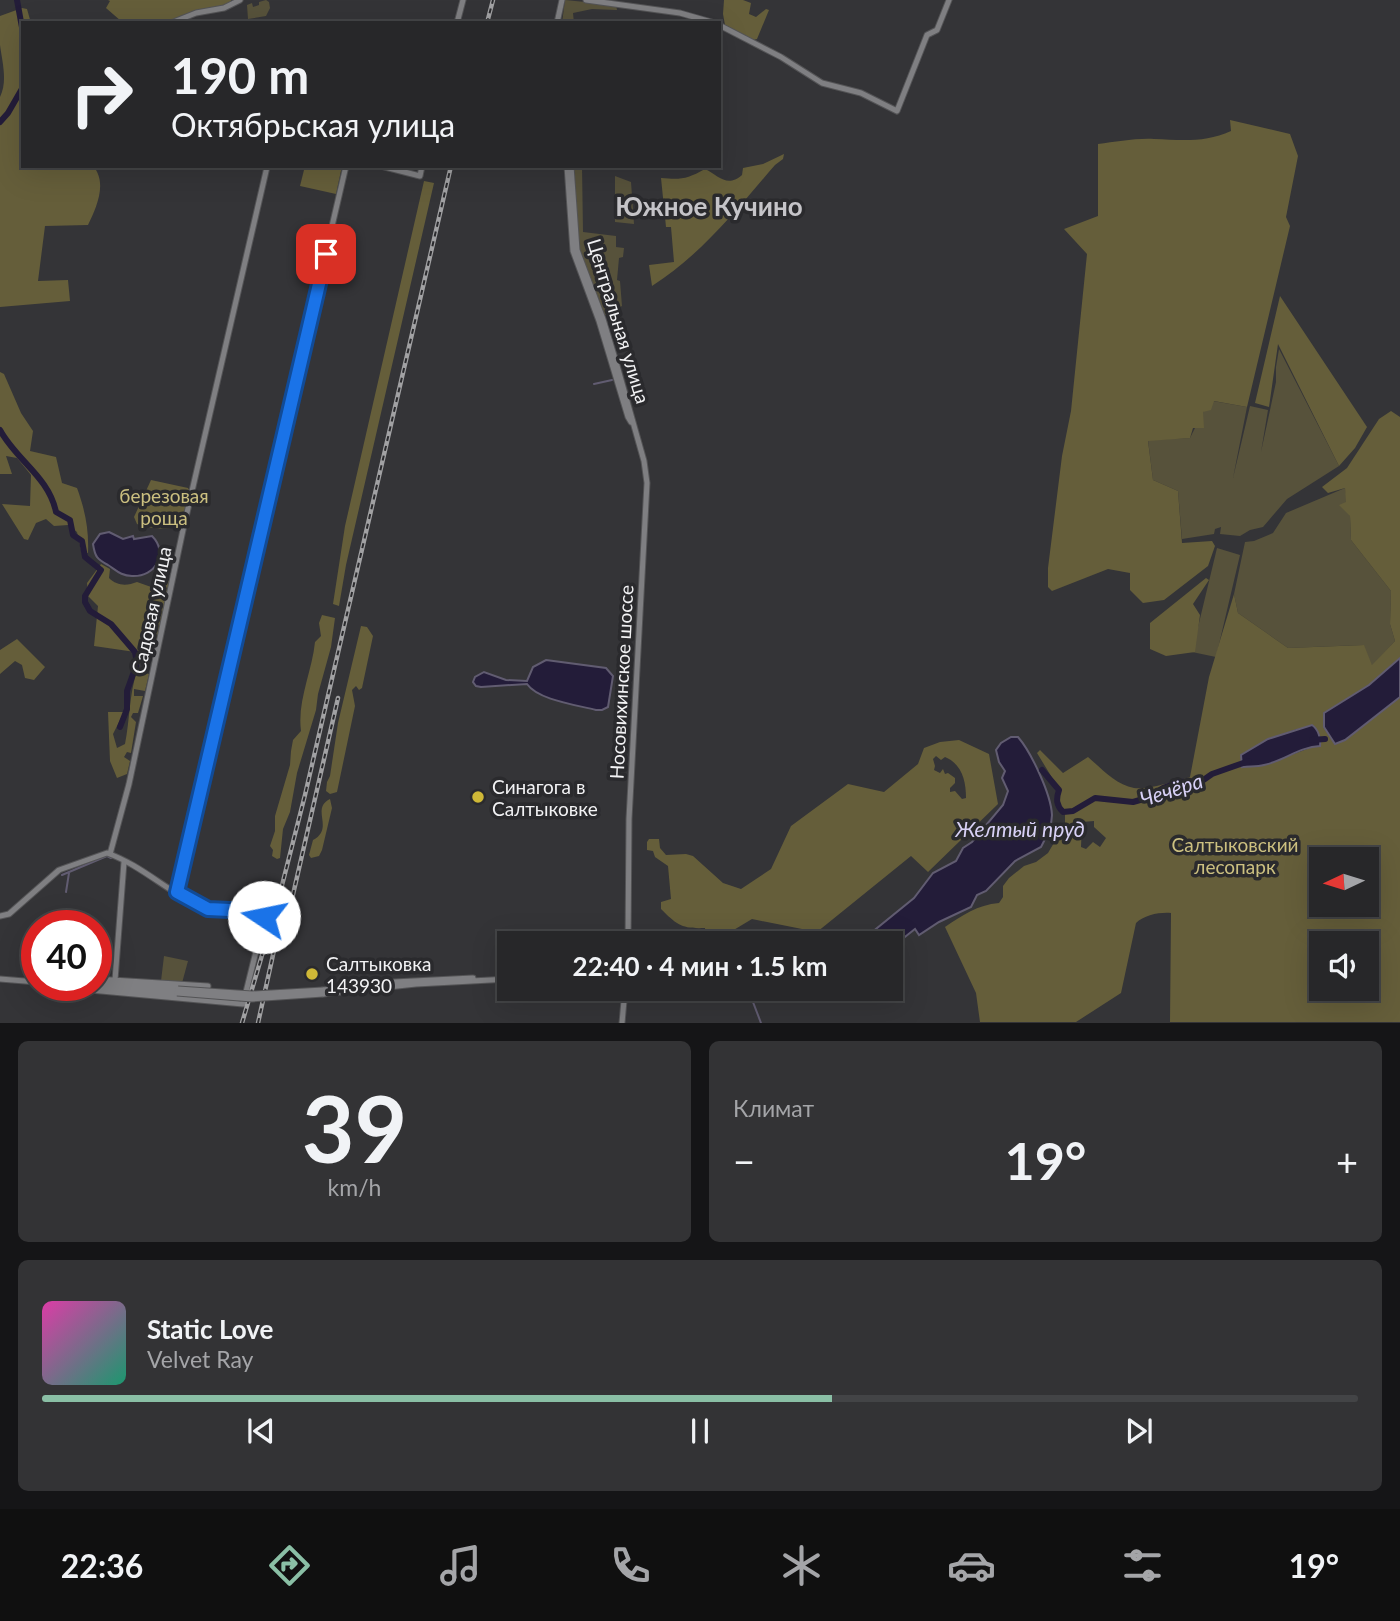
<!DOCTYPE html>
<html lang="ru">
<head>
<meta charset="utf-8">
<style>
	body { margin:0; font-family:Lato,sans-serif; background:#333335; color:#f1f3f6; height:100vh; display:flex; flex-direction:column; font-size:26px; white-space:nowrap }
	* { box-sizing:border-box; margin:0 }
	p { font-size:23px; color:#a4a5a8 }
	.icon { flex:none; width:38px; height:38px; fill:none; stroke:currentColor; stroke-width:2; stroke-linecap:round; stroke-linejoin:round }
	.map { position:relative; height:1023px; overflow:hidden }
	.drawer { display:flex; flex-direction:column; gap:18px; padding:18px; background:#151517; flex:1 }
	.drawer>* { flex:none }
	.guide { position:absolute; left:21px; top:21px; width:700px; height:147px; border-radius:0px; box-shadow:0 7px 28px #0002,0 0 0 2px #434446; background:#272729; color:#f1f3f6; overflow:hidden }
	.needle { width:46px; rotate:266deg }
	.controls { position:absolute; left:1309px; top:847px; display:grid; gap:14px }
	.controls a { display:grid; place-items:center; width:70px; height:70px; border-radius:0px; background:#272729; box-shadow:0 7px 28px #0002,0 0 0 2px #434446; font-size:35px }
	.speed { position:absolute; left:21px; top:910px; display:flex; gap:14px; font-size:35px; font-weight:700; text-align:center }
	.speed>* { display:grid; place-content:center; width:91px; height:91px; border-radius:50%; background:#272729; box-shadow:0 7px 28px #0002,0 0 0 2px #434446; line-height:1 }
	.speed .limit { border:10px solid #d22; background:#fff; color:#111 }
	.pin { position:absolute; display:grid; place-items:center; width:60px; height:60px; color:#fff; margin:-30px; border-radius:14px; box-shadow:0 4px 10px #0006 }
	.me { position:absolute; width:77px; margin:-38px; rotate:281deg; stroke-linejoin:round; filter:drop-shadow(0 0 5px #0008) }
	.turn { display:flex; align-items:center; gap:24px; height:147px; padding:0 35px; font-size:32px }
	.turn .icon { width:91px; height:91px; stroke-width:2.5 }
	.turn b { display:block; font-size:49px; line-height:60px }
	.big { font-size:52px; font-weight:700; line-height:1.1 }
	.drawer .tile { flex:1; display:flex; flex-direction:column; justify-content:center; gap:10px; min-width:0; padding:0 24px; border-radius:10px; background:#333335 }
	.drawer .dial { align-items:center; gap:0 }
	.dial b { font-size:91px; line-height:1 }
	.song { display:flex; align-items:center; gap:21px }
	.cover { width:84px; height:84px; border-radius:10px; background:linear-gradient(135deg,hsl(320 70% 55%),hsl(160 70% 35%)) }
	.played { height:7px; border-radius:4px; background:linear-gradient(90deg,#8abfa5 60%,#434446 60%) }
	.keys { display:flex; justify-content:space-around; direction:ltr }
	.heat { display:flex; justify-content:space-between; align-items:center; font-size:38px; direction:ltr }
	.drawer .tiles { flex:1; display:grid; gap:18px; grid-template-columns:1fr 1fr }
	.tile:last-child { grid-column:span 2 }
	.trip { position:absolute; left:497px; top:931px; width:406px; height:70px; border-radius:0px; background:#272729; box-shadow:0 7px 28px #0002,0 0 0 2px #434446; font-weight:700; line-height:70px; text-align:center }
	.tab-bar { display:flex; height:112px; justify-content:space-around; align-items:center; background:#101010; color:#a4a5a8 }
	.tab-bar .icon { width:49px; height:49px }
	.tab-bar .current { color:#8abfa5 }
	.tab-bar b { font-size:32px; color:#f1f3f6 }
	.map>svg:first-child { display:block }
</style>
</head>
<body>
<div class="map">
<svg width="1400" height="1023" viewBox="0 0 1400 1023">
	<rect width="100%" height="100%" fill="#343437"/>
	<!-- green -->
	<path fill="#57523b" d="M266,0L269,2L270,8L266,16L248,19L247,5L252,3L253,7L259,5V2Z
		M565,0L616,5L617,10L592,9L573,13L574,23H562Z
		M572,166H582L583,232L616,236V247L624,248L623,257L619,258L617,280L620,281L622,306L606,315H604L580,257Z
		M615,176L631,182L634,224L615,222Z
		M1279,349L1339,466L1287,499L1263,527L1250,530L1240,536L1220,534L1221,527L1215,529L1214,534L1182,539L1178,491L1153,480L1148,440L1190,438L1203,412L1213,401L1247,407L1233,478L1250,406L1268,410L1261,452L1276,382V367Z
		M1345,488L1350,516L1351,540L1391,591L1390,624L1395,641L1372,666L1363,645L1288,648L1238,613L1234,594L1245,542L1254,541L1273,533L1286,513Z
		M1217,548L1240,555L1216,657L1192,652Z
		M164,956L188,961L182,983L161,981Z"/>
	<!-- forest -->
	<path fill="#655e3a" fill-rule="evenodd" d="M108,0H231V2C196,17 164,23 127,23L121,21L106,8L110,1Z
		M724,0H743L751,3L749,14L756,17L766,9L769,10L757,39L753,40L725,25L723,14Z
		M22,8L27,9L31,23H23V166H93C108,183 96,208 88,225L45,226L38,281L68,280L70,301L0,307V97C8,81 2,61 0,45C0,36 0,25 0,16Z
		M1230,120L1290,134L1298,156L1286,217L1290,226L1247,407L1214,401L1211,410L1203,412L1204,428H1193L1190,438L1148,441L1153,480L1178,491L1182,543L1212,541L1215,546L1208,566L1164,600L1143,603L1130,590V573L1108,569L1052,591L1048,587V568L1062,456L1071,411L1087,254L1064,229L1098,216V144C1116,142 1135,138 1154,139C1181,140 1205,143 1231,131Z
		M784,154L783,159L775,165C737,209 702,254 652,286L649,265L674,262L671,227H666L661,178C681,180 687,179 705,169C719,176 727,188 742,175L743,168L763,164Z
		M305,166H342L336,194L300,186Z
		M424,181L434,183L346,565L339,606L333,604L345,526Z
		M1280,296L1367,427L1355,448L1339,466L1278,344L1269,407L1255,403Z
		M0,372L4,374L21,413L33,431L30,451L56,457L62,483L77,488C85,510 89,529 88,553L82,554L77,532L68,525L54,526L46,519L36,523L28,540L24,539L2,504L30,506L31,475L17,458L6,456L12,474H0Z
		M1391,411L1400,417V658L1369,685L1324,713C1321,726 1328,735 1335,744L1345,740L1400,697V1022H1170L1171,913C1160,912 1144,915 1136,923L1121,993L1076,1022H980L976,993L945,927C963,915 977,905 999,903L1003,897V886L1009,878L1024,866L1036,862L1048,853L1065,824V813L1060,804L1059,789L1037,753L1040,750L1063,773L1088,757C1101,768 1116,785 1134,788C1147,790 1177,781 1190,777L1209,677L1234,594L1238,613L1288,648L1364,645L1372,665L1395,641L1390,624L1391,591L1351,540L1350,516L1339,505L1346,502L1345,488L1328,493L1322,487L1347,468L1379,419ZM1297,729H1304L1318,745L1261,766L1254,765L1241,755L1268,739ZM1094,821V827L1106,838L1100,847L1093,842L1086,849L1081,847L1082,822ZM1321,859H1367V905H1321ZM1321,943H1367V989H1321Z
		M151,480L188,488L190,492C188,501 187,517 180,524C174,532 145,528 137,524L134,517Z
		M101,564L110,569L109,578C117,586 127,586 137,582L154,588L170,580L158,640L150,647L135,652L94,646L98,606L88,596L87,583Z
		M1206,578L1209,580L1193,604L1200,615L1195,652L1166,656L1150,649V623Z
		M322,615L335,618L331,647L318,694L316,710L297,773L290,812L283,829L280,858L277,859L272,856L273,850L270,846L275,831V816L290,765L291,751L293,740L301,731C297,701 312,672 315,642L321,636L319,623Z
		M361,626L367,627L373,636L362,688L359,690L356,686L352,690L355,706L337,792L330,794L326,791L327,782L330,776L338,723Z
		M17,639L45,667L34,680L25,678L22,665L15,661L0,674V650Z
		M137,671L149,674L145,691L134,689V696H143L138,713H133L131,717L136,722L131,753L127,752L124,757L130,761L127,774L117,778L110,761L108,712H124L113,734L117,748L125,744C130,719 129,695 137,671Z
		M959,740L989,754L998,804L928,872L911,856L817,932L752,919L712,943H706L705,928C682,929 677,925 661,909V902L671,899L668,866L655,857L653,851L647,850V842L649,839H659L660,848L666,855L686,854L693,856L723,883L741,889L771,869L791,826L848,784L884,792L918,764L924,748L940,742ZM936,756L941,760L945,757C962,764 966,781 966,798L962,799L955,791L950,792V788L955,783V778L948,773L945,774L943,769L940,773L934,770L935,766L933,759Z
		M330,799L332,808L322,850L319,856L311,858L309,855L313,840C335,828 310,809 330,799Z"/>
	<!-- water -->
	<path fill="#231c39" stroke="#615c71" stroke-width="2" d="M109,532L123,539L133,536L134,539L152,536C169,553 156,577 132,576C121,576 116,570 108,565C97,559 95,557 93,544L100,534Z
		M1400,658V697L1345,740L1335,744L1324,727V713L1369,685Z
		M546,660L606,668L613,676L608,707L602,710H596C577,705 538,700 527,684L481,687L476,686L473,682L475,677L484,672L506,680L527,681L533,667Z
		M1312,725C1318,729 1321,738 1320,746C1299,747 1284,761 1264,765C1257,767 1249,766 1242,767L1241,755L1268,739Z
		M1011,737H1018C1031,752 1051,794 1052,815C1052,825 1046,838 1041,847L1015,861L986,891L977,895L971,907L939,922L919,935L915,929L891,948V943H878L871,933L914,898L933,873L956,861L963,848L972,842L1003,805L1008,791L1002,778L1005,771L999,762L996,750L1001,743Z"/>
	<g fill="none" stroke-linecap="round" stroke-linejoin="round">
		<!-- stream -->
		<path stroke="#615c71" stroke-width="2" d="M594,384L612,380
			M62,875L107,856L111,858
			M66,892L69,873
			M748,989L761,1023"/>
		<!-- river -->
		<path stroke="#231c39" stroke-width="6" d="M17,0L23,33
			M0,122L8,113L23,87
			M0,430C16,460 49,477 56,512L70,520L73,535L82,541L85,557L101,570L85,596V602L90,611L111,624L135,652L136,658V666L127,691V709L120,727
			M1312,740L1325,739
			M1042,770L1059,790C1056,799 1056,805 1063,812L1073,811L1095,798L1133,802L1147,798L1163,788L1179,782L1202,781L1212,774L1249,761"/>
		<!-- secondary casing -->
		<g stroke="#545456" stroke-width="7">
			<path id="secondary" d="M586,0L680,13L715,23
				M171,23L196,13L224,8L240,0
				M457,23L463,0
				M557,23L562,0
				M719,25L781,57L822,83L861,93L897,111L927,35L937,30L949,0
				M381,166L420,176L422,166
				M567,166L573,251L599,321L628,417L631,422
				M571,166L577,250L603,319L616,362L644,461L647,483L629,819L628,943
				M110,854L129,784L183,530L267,167
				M177,892L346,166
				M0,916L9,914L59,870L107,853C141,865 168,892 201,907C219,915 245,910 265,915L243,1004L90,990L68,985
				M0,979L37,982
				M96,979L208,986L206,993
				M115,980L124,862
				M97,983L178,989
				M90,987L177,993
				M323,990L394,982L473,978
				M323,994L416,984L509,979
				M622,1023L625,989"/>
		</g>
		<!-- secondary -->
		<use href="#secondary" stroke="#7f7f82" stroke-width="5"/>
		<!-- rail casing -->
		<g stroke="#a1a1a3" stroke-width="4.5">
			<path id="rail" d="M487,23L493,0
				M284,934L338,698
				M242,1023L278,901L305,795L451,166
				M258,1023L280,923"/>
		</g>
		<!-- rail -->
		<use href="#rail" stroke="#2a2a2d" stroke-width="2" stroke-dasharray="5" stroke-linecap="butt"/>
		<!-- secondary-bridge casing -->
		<g stroke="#545456" stroke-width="7" stroke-linecap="butt">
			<path id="secondary-bridge" d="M178,989L252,994L323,990
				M177,993L252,999L323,994"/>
		</g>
		<!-- secondary-bridge -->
		<use href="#secondary-bridge" stroke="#7f7f82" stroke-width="5"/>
	</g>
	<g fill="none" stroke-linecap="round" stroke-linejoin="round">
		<!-- route casing -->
		<g stroke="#114b97" stroke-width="18">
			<path id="route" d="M264,917L265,915L251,911L208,909L177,892L326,254"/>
		</g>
		<!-- route -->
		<use href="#route" stroke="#1a73e8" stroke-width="12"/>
	</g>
	<!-- markers -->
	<g fill="#cfb837" stroke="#2a2a2d" stroke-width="2.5">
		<circle cx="478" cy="797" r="7"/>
		<circle cx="312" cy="974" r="7"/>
	</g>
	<g text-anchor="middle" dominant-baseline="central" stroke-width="7" stroke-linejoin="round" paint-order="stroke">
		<!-- street labels -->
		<g font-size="19" fill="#f2f2f4" stroke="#2a2a2d">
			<text transform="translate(619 321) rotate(73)">Центральная улица</text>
			<text transform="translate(151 610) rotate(-78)">Садовая улица</text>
			<text transform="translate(621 682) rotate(-87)">Носовихинское шоссе</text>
		</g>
		<!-- park labels -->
		<g font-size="19" fill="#ccc080" stroke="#2a2a2d">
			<text x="164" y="495">березовая<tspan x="164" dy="22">роща</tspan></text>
			<text x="1235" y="844">Салтыковский<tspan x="1235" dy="22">лесопарк</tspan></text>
		</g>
		<!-- poi labels -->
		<g font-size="19" fill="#f2f2f4" stroke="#2a2a2d" text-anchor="start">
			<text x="492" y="786">Синагога в<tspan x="492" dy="22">Салтыковке</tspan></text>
			<text x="326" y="963">Салтыковка<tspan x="326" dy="22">143930</tspan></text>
		</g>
		<!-- water labels -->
		<g font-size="21" font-style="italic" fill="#d8d1f6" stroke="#2a2a2d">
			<text transform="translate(1171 789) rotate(-18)">Чечёра</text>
			<text x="1020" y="828">Желтый пруд</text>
		</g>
		<!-- district labels -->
		<g font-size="26" font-weight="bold" fill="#c5c4c8" stroke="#2a2a2d">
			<text x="709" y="206">Южное Кучино</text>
		</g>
	</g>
</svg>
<div class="controls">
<a><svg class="needle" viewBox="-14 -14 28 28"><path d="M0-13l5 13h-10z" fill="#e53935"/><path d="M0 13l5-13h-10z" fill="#a4a5a8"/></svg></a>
<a><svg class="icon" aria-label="sound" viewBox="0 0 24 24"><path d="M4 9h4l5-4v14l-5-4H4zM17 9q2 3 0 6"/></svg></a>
</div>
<div class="speed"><div class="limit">40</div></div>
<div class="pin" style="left:326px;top:254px;background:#d93025"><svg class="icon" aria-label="arrive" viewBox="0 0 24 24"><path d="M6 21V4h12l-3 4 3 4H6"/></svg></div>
<svg class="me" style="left:264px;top:917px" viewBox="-20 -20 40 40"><circle r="19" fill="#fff"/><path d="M0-13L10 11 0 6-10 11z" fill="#1a73e8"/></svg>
<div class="trip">22:40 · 4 мин · 1.5 km</div>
<div class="guide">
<div class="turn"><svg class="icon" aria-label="right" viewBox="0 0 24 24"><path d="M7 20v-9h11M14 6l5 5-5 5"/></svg><div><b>190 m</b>Октябрьская улица</div></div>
</div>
</div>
<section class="drawer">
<div class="tiles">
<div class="tile dial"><b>39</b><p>km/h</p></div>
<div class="tile"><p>Климат</p>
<div class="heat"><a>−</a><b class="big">19°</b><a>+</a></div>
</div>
<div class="tile">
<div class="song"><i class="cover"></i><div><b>Static Love</b><p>Velvet Ray</p></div></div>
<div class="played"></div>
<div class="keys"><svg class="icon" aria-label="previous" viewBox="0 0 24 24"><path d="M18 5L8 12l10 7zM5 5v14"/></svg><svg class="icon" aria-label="pause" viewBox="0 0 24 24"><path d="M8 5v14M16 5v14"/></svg><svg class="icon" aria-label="next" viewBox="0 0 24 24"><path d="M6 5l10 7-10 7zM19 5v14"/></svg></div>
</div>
</div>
</section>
<nav class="tab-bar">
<b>22:36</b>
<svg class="icon current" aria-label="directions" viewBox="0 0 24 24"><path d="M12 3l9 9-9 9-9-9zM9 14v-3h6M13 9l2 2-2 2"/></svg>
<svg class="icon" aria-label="music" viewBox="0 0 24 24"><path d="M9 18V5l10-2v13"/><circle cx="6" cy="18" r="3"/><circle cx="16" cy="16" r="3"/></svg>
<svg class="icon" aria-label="phone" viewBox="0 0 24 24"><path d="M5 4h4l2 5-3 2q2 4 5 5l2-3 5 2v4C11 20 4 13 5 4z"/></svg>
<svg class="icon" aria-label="climate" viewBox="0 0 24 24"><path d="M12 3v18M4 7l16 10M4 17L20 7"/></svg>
<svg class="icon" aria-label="car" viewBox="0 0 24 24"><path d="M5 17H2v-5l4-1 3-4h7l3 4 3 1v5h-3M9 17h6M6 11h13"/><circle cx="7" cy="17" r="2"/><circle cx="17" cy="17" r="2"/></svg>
<svg class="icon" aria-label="filters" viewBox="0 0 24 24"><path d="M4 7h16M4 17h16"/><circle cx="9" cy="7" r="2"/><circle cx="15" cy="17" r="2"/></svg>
<b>19°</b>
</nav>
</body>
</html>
